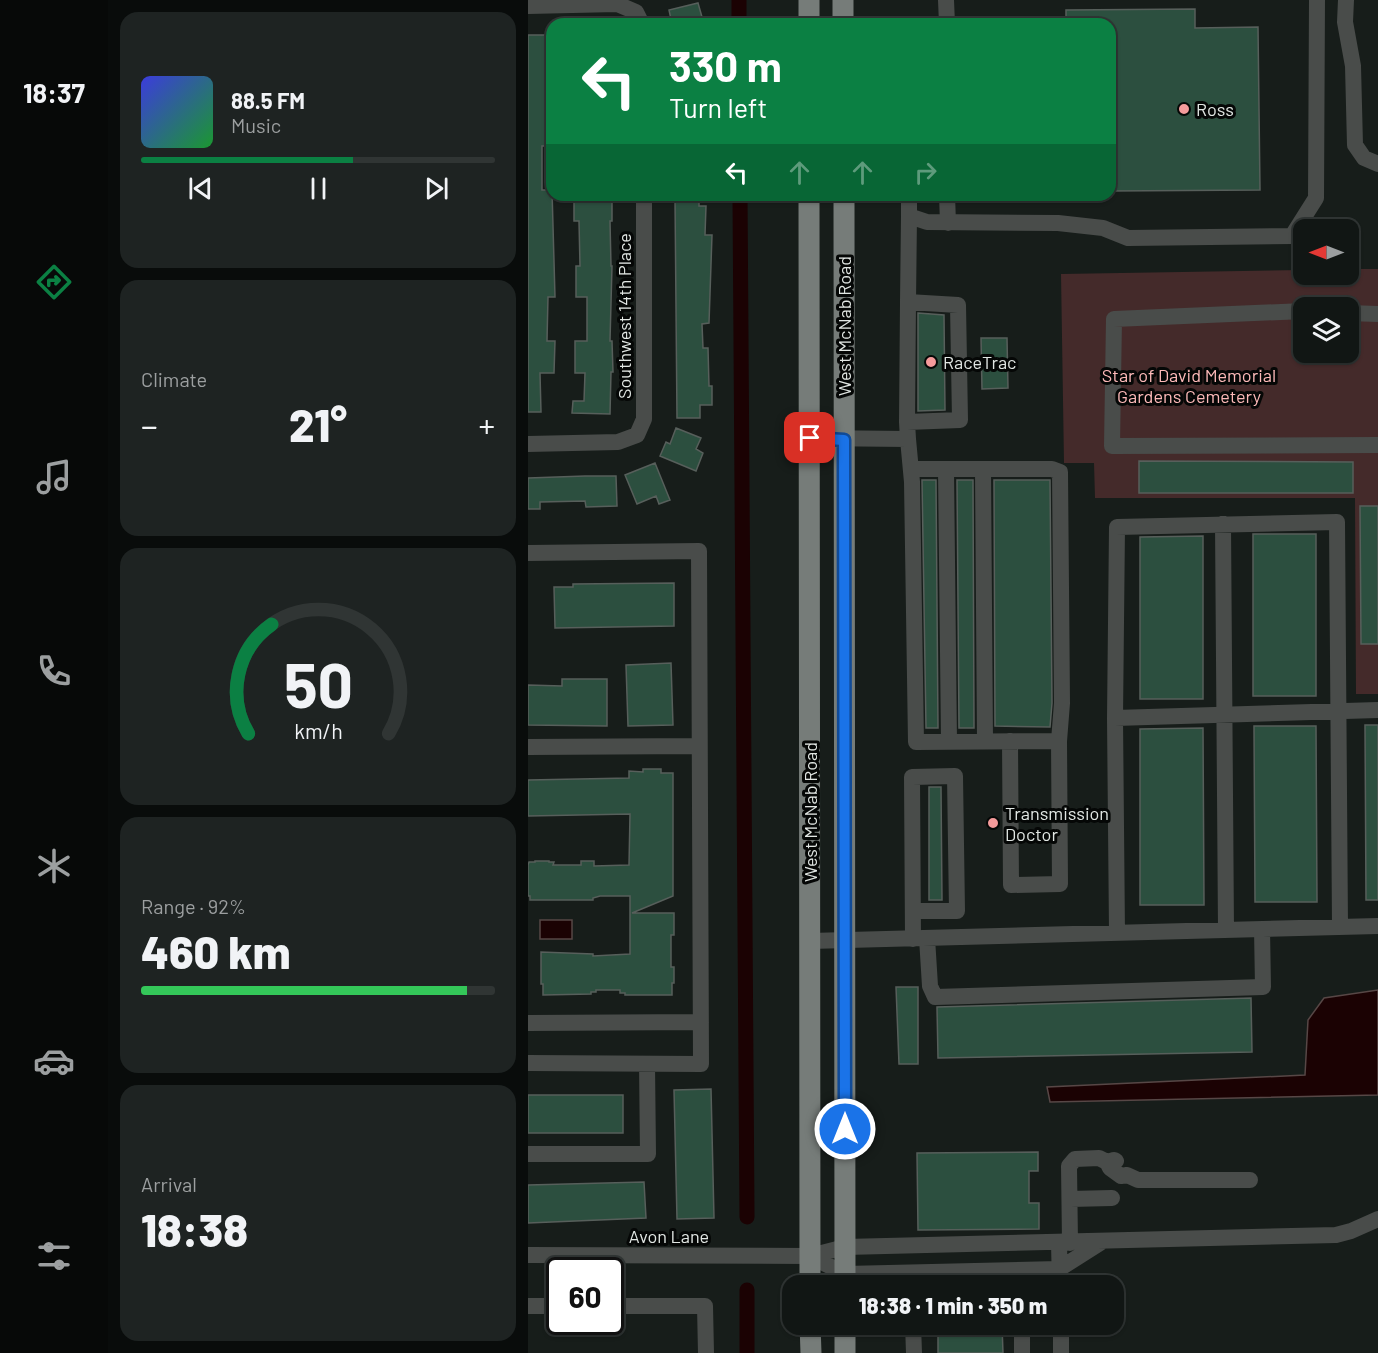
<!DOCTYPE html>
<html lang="en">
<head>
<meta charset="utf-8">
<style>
	body { margin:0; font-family:Barlow,sans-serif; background:#1e2322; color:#f1f3f6; height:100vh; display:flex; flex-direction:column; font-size:22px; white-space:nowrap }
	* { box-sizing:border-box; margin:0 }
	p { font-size:20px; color:#9c9fa0 }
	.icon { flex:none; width:33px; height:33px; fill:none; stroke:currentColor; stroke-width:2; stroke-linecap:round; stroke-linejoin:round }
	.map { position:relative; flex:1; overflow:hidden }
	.sheet { display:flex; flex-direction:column; gap:12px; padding:12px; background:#090c0b; width:420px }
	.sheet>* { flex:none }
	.hud { position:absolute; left:18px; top:18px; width:570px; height:183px; border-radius:18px; box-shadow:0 2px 4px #0004,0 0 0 2px #303534; background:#0b8043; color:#fff; overflow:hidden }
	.needle { width:39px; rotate:270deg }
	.fabs { position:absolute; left:765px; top:219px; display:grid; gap:12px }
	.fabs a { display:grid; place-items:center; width:66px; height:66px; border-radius:12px; background:#111614; box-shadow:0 2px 4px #0004,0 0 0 2px #303534; font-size:30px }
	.speed { position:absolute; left:18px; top:1257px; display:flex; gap:12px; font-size:30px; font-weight:700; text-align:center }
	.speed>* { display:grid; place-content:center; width:78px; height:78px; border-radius:50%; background:#111614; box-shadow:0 2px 4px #0004,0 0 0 2px #303534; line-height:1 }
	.speed .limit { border:3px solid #111; border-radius:9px; background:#fff; color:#111 }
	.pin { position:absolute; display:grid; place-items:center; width:51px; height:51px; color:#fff; margin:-26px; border-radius:12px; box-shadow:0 3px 9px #0006 }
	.me { position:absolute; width:66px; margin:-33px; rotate:0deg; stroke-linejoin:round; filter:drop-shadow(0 0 4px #0008) }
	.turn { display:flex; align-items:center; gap:21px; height:126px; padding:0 24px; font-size:27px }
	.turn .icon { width:78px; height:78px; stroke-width:2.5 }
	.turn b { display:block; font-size:42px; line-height:51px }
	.lanes { display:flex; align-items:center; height:57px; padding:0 24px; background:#0003; justify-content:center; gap:30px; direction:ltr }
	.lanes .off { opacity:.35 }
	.big { font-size:45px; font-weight:800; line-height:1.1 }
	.sheet .tile { flex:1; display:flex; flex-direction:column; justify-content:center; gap:9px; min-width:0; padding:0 21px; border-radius:18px; background:#1e2322 }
	.sheet .dial { align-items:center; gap:0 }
	.dial svg { height:156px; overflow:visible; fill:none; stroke:#303534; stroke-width:7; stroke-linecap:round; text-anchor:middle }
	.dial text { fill:#f1f3f6; stroke:none }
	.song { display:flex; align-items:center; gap:18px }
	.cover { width:72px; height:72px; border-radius:9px; background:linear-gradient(135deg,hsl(240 70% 55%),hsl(130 70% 35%)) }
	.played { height:6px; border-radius:3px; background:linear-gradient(90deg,#0b8043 60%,#303534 60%) }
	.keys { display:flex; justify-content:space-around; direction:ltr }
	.heat { display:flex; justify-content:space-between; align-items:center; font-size:33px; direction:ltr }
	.charge { height:9px; border-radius:4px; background:linear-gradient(90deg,#34c759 92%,#303534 0) }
	.trip { position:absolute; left:254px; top:1275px; width:342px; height:60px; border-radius:18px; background:#111614; box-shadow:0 2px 4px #0004,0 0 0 2px #303534; font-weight:800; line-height:60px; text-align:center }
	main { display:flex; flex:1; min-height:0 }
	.tabs { display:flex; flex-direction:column; width:108px; justify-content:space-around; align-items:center; background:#070908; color:#9c9fa0 }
	.tabs .icon { width:42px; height:42px }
	.tabs .active { color:#0b8043 }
	.tabs b { font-size:27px; color:#f1f3f6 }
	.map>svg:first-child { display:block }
</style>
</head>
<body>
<main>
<nav class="tabs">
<b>18:37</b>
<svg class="icon active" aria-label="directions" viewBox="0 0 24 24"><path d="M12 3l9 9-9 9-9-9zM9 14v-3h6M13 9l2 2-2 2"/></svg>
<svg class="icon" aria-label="music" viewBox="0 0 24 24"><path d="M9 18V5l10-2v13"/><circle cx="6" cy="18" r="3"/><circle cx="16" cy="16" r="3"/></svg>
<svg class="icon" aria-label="phone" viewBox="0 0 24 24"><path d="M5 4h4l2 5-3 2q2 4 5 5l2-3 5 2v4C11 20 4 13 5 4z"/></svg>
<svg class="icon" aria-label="climate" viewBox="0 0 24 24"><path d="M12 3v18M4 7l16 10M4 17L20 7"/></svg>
<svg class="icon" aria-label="car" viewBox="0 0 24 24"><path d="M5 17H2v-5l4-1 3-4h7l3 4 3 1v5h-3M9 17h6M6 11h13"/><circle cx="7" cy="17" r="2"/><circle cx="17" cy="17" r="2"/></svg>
<svg class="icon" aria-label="filters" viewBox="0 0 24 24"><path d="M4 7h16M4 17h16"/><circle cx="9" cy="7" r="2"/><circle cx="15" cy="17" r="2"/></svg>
</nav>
<section class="sheet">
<div class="tile">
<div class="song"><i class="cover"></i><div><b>88.5 FM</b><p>Music</p></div></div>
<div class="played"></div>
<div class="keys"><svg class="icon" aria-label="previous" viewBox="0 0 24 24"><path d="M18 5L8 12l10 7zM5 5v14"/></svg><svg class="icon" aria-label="pause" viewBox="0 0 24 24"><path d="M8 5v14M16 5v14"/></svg><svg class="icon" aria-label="next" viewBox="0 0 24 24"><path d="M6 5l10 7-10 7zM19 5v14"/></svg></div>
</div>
<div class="tile"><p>Climate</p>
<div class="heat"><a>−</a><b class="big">21°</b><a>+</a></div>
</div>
<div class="tile dial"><svg viewBox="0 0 100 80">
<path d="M14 69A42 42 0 1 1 86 69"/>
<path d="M14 69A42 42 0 0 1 26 13" stroke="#0b8043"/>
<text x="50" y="56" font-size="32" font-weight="700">50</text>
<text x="50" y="72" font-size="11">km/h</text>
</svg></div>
<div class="tile"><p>Range · 92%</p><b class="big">460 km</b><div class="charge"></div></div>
<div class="tile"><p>Arrival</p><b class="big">18:38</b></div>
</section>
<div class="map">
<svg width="850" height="1353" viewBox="0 0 850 1353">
	<rect width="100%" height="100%" fill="#171d1a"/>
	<!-- green -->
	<path fill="#442a2a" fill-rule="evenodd" d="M821,269H850V694H828L827,498H567L566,463H536L533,274L775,270L776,274H820ZM776,308H820V352H776Z"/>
	<!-- water -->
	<path fill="#1b0203" stroke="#574746" stroke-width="1.5" d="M12,920H44V939H12Z
		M850,990V1095L522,1102L519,1087L777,1075L780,1020L796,998Z"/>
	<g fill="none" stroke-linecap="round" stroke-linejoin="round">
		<!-- canal -->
		<path stroke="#1b0203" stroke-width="15" d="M211,0V24
			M212,195L219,1217
			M219,1290V1353"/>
	</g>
	<!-- building -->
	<path fill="#2c4f3f" stroke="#575f5b" stroke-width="1.5" d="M170,3L176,24H144L141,10Z
		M667,9V28L730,27L732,190L582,191V24H538V10Z
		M0,35H21V94H24V146H14V190H24L27,297H20L19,341H27L26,373H12L13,412H0Z
		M46,195H84V221H82L83,266H84L82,341H84L85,372H83L82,414L44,413L45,401H56L57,373H47V341H59V297H48V266H52L51,221H46Z
		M147,198H171V206H178L177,235H184L181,323L174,324L175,348H180L181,386H184V405H172V418H149Z
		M390,313L416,315L417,410L390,411Z
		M453,338H479L480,388L454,389Z
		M148,428L173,438L168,449L175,453L168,471L132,456L138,442L142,444Z
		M611,461L825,462V493H611Z
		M127,463L142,500L131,504L128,496L109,504L97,475Z
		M57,476H88L89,506L58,507L57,501L12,502V509H0V478Z
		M394,480H408L410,728H398Z
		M429,480H445L446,728H431Z
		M466,480H522L524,703L522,727L467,726Z
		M832,506H850V644H833Z
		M725,534H788V696H725Z
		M675,536V699H612V537Z
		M146,583V626L27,628L26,587H45V584Z
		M143,663L145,725L100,726L98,665Z
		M34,679H79V726L0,725V685L34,686Z
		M837,725H850V900H838Z
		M726,726H788L789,902H727Z
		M675,728L676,905H612V729Z
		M115,769H133V773H145V896L104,913H146V935H143V967H146V983H144V995H97V993H92V990H68V992H63V994L15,995V984H13V952L65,954V956L102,954V896H72L65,898V900H2V896H0V865L1,862H7V861H21V862H26L25,865H53V861H66V866L101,865L102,814L0,816V780L101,778V771L115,772Z
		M401,787H413L414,900H401Z
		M368,987H390V1064H371Z
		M723,998L724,1052L410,1058L409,1007Z
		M183,1089L186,1218L149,1219L146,1090Z
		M0,1095H95V1133H0Z
		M510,1152V1171H501V1203H511V1229L390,1230L389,1153Z
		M116,1182L118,1218L0,1223V1185Z
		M474,1325L475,1353H410V1327Z"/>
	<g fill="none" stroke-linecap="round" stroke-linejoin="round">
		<!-- minor -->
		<path stroke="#494c4a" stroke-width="16" d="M418,0L419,24
			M818,0L817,22L825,66L827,145L836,158L850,164
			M0,6L89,4L108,12L114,24
			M381,195V216L399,222L530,223L575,228L600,238L764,236L788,198L789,0
			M419,195L420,223
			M380,302L381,216
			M776,311L586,319L584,446L850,445
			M820,313L850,314
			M282,438L380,439L379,422L380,302L430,305L432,420L379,422
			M380,439L384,482L388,742C436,742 484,741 531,741L532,884L483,885L482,741
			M0,444L90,442L109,435L116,419V195
			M383,469H524L532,472L534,703L531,741
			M418,470L421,742
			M455,470L457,741
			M695,524L698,930
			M0,553L171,551L173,1064L0,1063
			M587,718L589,933
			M0,747L171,746
			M385,911H429L427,776L384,777L385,939
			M812,927L809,522L589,527L587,718L850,710
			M399,938L402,986L407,997L735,987L734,929
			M282,941L850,926
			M0,1023L173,1022
			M0,1154H120L119,1064
			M579,1162L582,1168L593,1176L599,1175L610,1180H722
			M542,1199L584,1198
			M531,1243L532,1286
			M542,1243L541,1166L547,1159L571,1158L579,1162L586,1160L588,1161
			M0,1255L282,1256L317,1247L808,1235L823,1231L850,1219
			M282,1256L317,1274L531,1269L572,1243
			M0,1306H32
			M82,1306H177L178,1353
			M385,1324L386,1353
			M494,1324V1353
			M533,1324V1353"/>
		<!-- major -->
		<path stroke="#767c79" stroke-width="21" d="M281,0V24
			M315,0V24
			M281,195L282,1286
			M316,195L317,1286
			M282,1324L283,1353
			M317,1353V1324"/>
	</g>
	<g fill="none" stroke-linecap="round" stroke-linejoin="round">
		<!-- route casing -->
		<g stroke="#114b97" stroke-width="15">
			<path id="route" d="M282,438L316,440L317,1129"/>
		</g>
		<!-- route -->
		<use href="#route" stroke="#1a73e8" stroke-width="10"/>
	</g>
	<!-- markers -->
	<g fill="#f59b9b" stroke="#050706" stroke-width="2">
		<circle cx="656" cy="109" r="6"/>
		<circle cx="403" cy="362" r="6"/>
		<circle cx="465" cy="823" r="6"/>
	</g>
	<g text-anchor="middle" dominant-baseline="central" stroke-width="6" stroke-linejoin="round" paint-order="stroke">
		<!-- poi labels -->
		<g font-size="18" fill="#e2e7e4" stroke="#050706" text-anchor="start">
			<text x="668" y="109">Ross</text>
			<text x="415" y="362">RaceTrac</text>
			<text x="477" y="813">Transmission<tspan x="477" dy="21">Doctor</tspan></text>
		</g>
		<!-- street labels -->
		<g font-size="18" fill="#e2e7e4" stroke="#050706">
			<text transform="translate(96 316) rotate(-90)">Southwest 14th Place</text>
			<text transform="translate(316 326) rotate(-90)">West McNab Road</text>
			<text transform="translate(282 812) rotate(-90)">West McNab Road</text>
			<text x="141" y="1236">Avon Lane</text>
		</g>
		<!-- park labels -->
		<g font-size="18" fill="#febab9" stroke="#050706">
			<text x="661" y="375">Star of David Memorial<tspan x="661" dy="21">Gardens Cemetery</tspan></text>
		</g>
	</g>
</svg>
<div class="fabs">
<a><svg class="needle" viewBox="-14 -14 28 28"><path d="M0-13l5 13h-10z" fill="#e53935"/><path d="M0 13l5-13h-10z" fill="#9c9fa0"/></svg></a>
<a><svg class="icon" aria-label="layers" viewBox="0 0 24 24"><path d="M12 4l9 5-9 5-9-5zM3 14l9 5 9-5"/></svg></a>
</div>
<div class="speed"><div class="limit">60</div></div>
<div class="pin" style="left:282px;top:438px;background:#d93025"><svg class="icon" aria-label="arrive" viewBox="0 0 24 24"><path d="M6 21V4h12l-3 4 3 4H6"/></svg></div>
<svg class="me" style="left:317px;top:1129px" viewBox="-20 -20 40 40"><circle r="17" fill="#1a73e8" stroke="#fff" stroke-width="3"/><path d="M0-11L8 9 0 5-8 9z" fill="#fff"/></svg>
<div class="trip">18:38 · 1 min · 350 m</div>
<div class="hud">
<div class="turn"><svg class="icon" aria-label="left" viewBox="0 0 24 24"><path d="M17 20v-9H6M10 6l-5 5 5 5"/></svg><div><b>330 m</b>Turn left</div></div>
<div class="lanes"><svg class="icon" aria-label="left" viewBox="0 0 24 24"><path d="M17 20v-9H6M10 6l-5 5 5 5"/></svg><svg class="icon off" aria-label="ahead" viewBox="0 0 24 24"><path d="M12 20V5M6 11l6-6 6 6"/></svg><svg class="icon off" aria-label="ahead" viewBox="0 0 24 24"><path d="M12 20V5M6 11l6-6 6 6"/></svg><svg class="icon off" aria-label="right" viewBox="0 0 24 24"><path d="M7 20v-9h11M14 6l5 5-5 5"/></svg></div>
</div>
</div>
</main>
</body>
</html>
